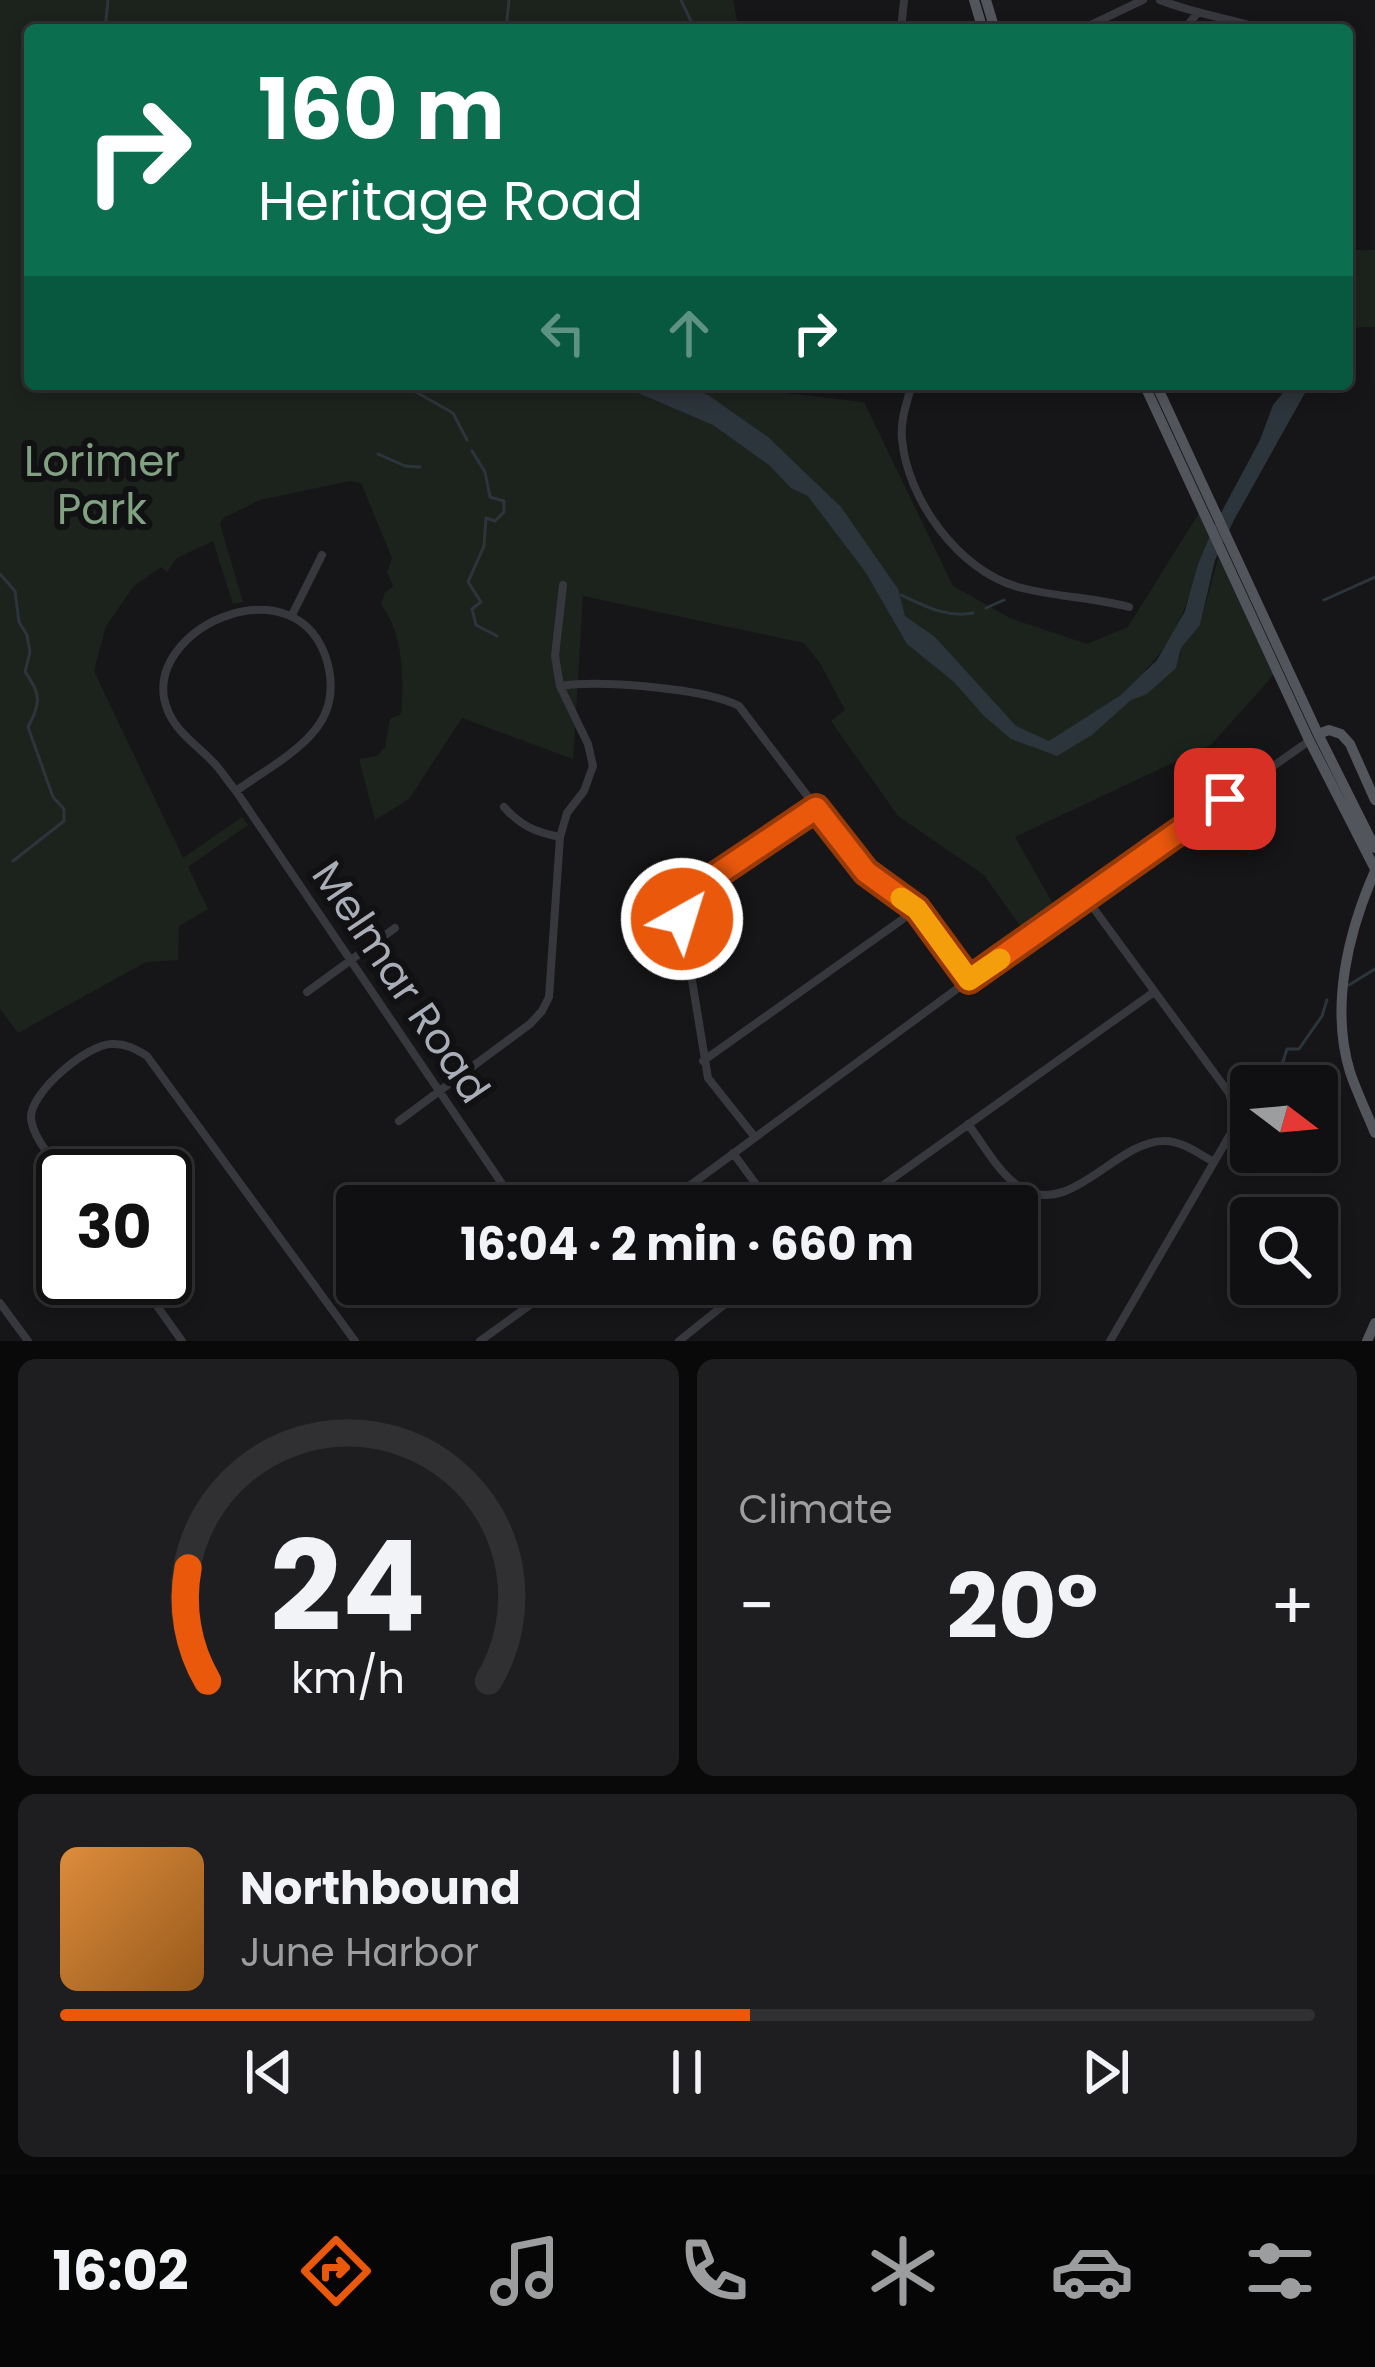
<!DOCTYPE html>
<html lang="en">
<head>
<meta charset="utf-8">
<style>
	body { margin:0; font-family:Poppins,sans-serif; background:#1e1e20; color:#f1f3f6; height:100vh; display:flex; flex-direction:column; font-size:45px; white-space:nowrap }
	* { box-sizing:border-box; margin:0 }
	p { font-size:39px; color:#9c9d9f }
	.icon { flex:none; width:66px; height:66px; fill:none; stroke:currentColor; stroke-width:2; stroke-linecap:round; stroke-linejoin:round }
	.map { position:relative; height:1341px; overflow:hidden }
	.details { display:flex; flex-direction:column; gap:18px; padding:18px; background:#09090a; flex:1 }
	.details>* { flex:none }
	.hud { position:absolute; left:24px; top:24px; width:1329px; height:366px; border-radius:12px; box-shadow:0 6px 18px #0003,0 0 0 3px #303032; background:#0b6e4f; color:#fff; overflow:hidden }
	.needle { width:78px; rotate:106deg }
	.controls { position:absolute; left:1230px; top:1065px; display:grid; gap:24px }
	.controls a { display:grid; place-items:center; width:108px; height:108px; border-radius:12px; background:#101012; box-shadow:0 6px 18px #0003,0 0 0 3px #303032; font-size:60px }
	.speed { position:absolute; left:36px; top:1149px; display:flex; gap:24px; font-size:60px; font-weight:700; text-align:center }
	.speed>* { display:grid; place-content:center; width:156px; height:156px; border-radius:50%; background:#101012; box-shadow:0 6px 18px #0003,0 0 0 3px #303032; line-height:1 }
	.speed .limit { border:6px solid #111; border-radius:18px; background:#fff; color:#111 }
	.pin { position:absolute; display:grid; place-items:center; width:102px; height:102px; color:#fff; margin:-51px; border-radius:24px; box-shadow:0 6px 18px #0006 }
	.me { position:absolute; width:132px; margin:-66px; rotate:39deg; stroke-linejoin:round; filter:drop-shadow(0 0 9px #0008) }
	.turn { display:flex; align-items:center; gap:42px; height:252px; padding:0 36px; font-size:54px }
	.turn .icon { width:156px; height:156px; stroke-width:2.5 }
	.turn b { display:block; font-size:84px; line-height:102px }
	.lanes { display:flex; align-items:center; height:114px; padding:0 36px; background:#0003; justify-content:center; gap:60px; direction:ltr }
	.lanes .off { opacity:.35 }
	.big { font-size:90px; font-weight:700; line-height:1.1 }
	.details .card { flex:1; display:flex; flex-direction:column; justify-content:center; gap:18px; min-width:0; padding:0 42px; border-radius:18px; background:#1e1e20 }
	.details .dial { align-items:center; gap:0 }
	.dial svg { height:312px; overflow:visible; fill:none; stroke:#303032; stroke-width:7; stroke-linecap:round; text-anchor:middle }
	.dial text { fill:#f1f3f6; stroke:none }
	.song { display:flex; align-items:center; gap:36px }
	.cover { width:144px; height:144px; border-radius:18px; background:linear-gradient(135deg,hsl(30 70% 55%),hsl(30 70% 35%)) }
	.played { height:12px; border-radius:6px; background:linear-gradient(90deg,#ea580c 55%,#303032 55%) }
	.keys { display:flex; justify-content:space-around; direction:ltr }
	.heat { display:flex; justify-content:space-between; align-items:center; font-size:66px; direction:ltr }
	.details .tiles { flex:1; display:grid; gap:18px; grid-template-columns:1fr 1fr }
	.card:last-child { grid-column:span 2 }
	.trip { position:absolute; left:336px; top:1185px; width:702px; height:120px; border-radius:12px; background:#101012; box-shadow:0 6px 18px #0003,0 0 0 3px #303032; font-weight:700; line-height:120px; text-align:center }
	.dock { display:flex; height:192px; justify-content:space-around; align-items:center; background:#060607; color:#9c9d9f }
	.dock .icon { width:84px; height:84px }
	.dock .current { color:#ea580c }
	.dock b { font-size:54px; color:#f1f3f6 }
	.map>svg:first-child { display:block }
</style>
</head>
<body>
<div class="map">
<svg width="1375" height="1341" viewBox="0 0 1375 1341">
	<rect width="100%" height="100%" fill="#161618"/>
	<!-- green -->
	<path fill="#1c231d" d="M0,0H733L739,30H30V384H769L785,393L864,402L953,586L1012,619L1087,644L1128,627L1202,508L1213,530C1194,578 1183,635 1144,671L1180,657L1181,648L1200,625L1221,548L1278,670L1211,745L1015,837L1057,911L1026,934L984,875L898,816L831,721L845,710L820,663L804,643L583,596L573,759L462,718L409,799L375,820L359,759L377,756L385,747L390,719L401,714C404,678 404,635 381,604L385,593L393,586L387,572L392,558L361,483L350,481L260,500L223,518L220,524L243,602L233,604L213,541L177,558L167,572L161,567L134,586L106,626L94,671L183,858L242,817L248,825L188,867L208,909L179,926L178,960L146,962L18,1033L0,1009Z
		M1354,250H1375V327L1347,328V259H1353Z"/>
	<!-- water -->
	<path fill="#2c353b" d="M617,384H683L708,395L768,437L841,507L898,589L905,616L935,637L1016,726L1049,741L1121,695L1157,660L1185,611L1198,564L1215,524L1260,440L1273,405L1290,384H1310L1234,520L1215,560L1200,625L1181,648L1176,668L1147,694L1131,700L1092,735L1057,756L1011,739L983,715L954,682L907,644L866,573L808,496L791,488L769,465L713,425Z"/>
	<g fill="none" stroke-linecap="round" stroke-linejoin="round">
		<!-- stream -->
		<path stroke="#2c353b" stroke-width="3" d="M681,0L695,30
			M105,30L108,0
			M506,30L509,0
			M412,384L416,392L453,413L467,440
			M472,451L485,472L490,497L504,501V512L495,521L486,518L484,546L468,582L481,602L472,609L476,625L497,636
			M378,454L405,466L420,467
			M0,574L15,591L19,622L27,635L30,652L25,672C41,693 41,704 28,727L53,797L64,809V821L13,861
			M901,595C925,606 946,618 973,613
			M1324,600L1375,577
			M986,608L1004,600
			M1349,985L1375,969
			M1275,1086L1287,1049H1299L1322,1016L1327,1000"/>
		<!-- minor -->
		<path stroke="#37383d" stroke-width="8" d="M1160,0C1195,14 1229,18 1266,30
			M901,30L904,0
			M1080,30L1143,0
			M1192,30L1190,22L1196,15
			M912,384C907,402 900,421 902,439C907,499 959,571 1018,587C1054,597 1092,597 1129,607
			M292,615L322,555
			M560,686C599,680 705,688 739,706L866,873L917,909L969,980
			M236,791C261,773 296,754 315,730C332,709 334,686 327,661C298,563 152,623 164,698C170,729 194,742 213,762C222,771 228,782 236,791L517,1206
			M504,807C521,826 535,832 560,837
			M1086,898L1229,1093L1236,1117L1231,1133L1110,1341
			M307,992L395,928
			M703,1061L917,909
			M399,1121L530,1024L542,1011L549,997L560,837L567,813L584,791L593,766L588,744L560,686L555,656L563,585
			M968,1124C983,1144 999,1174 1021,1188C1071,1218 1115,1142 1163,1141C1181,1140 1199,1154 1214,1162
			M754,1136L708,1078L682,919L694,890L816,808
			M733,1153L772,1206
			M65,1176C53,1159 33,1139 31,1118C30,1092 87,1045 111,1044C125,1043 136,1049 147,1056L355,1341
			M662,1206L969,980L1309,741
			M854,1206L1154,992
			M137,1278L182,1341
			M0,1303L28,1341
			M480,1341L559,1284
			M679,1341L750,1284"/>
		<!-- major -->
		<path stroke="#53555c" stroke-width="10" d="M974,0L983,30
			M986,0L995,30
			M1144,384L1309,740L1375,869
			M1156,384L1318,734L1375,848
			M1318,734L1329,730L1341,734L1350,744L1375,800
			M1375,871C1348,932 1330,1007 1350,1072C1357,1093 1367,1113 1375,1133
			M1367,1341L1375,1323"/>
	</g>
	<g fill="none" stroke-linecap="round" stroke-linejoin="round">
		<!-- route casing -->
		<g stroke="#983908" stroke-width="30">
			<path id="route" d="M682,919L694,890L816,808L866,872L917,909L969,980L1225,799"/>
		</g>
		<!-- route -->
		<use href="#route" stroke="#ea580c" stroke-width="21"/>
		<!-- slow -->
		<path stroke="#f59e0b" stroke-width="21" d="M901,898L917,909L969,980L1000,959"/>
	</g>
	<g text-anchor="middle" dominant-baseline="central" stroke-width="12" stroke-linejoin="round" paint-order="stroke">
		<!-- park labels -->
		<g font-size="42" fill="#80a282" stroke="#111113">
			<text x="102" y="461">Lorimer<tspan x="102" dy="48">Park</tspan></text>
		</g>
		<!-- street labels -->
		<g font-size="42" fill="#a8adb7" stroke="#111113">
			<text transform="translate(401 982) rotate(56)">Melmar Road</text>
		</g>
	</g>
</svg>
<div class="controls">
<a><svg class="needle" viewBox="-14 -14 28 28"><path d="M0-13l5 13h-10z" fill="#e53935"/><path d="M0 13l5-13h-10z" fill="#9c9d9f"/></svg></a>
<a><svg class="icon" aria-label="search" viewBox="0 0 24 24"><circle cx="10" cy="10" r="6"/><path d="M15 15l6 6"/></svg></a>
</div>
<div class="speed"><div class="limit">30</div></div>
<div class="pin" style="left:1225px;top:799px;background:#d93025"><svg class="icon" aria-label="arrive" viewBox="0 0 24 24"><path d="M6 21V4h12l-3 4 3 4H6"/></svg></div>
<svg class="me" style="left:682px;top:919px" viewBox="-20 -20 40 40"><circle r="17" fill="#ea580c" stroke="#fff" stroke-width="3"/><path d="M0-11L8 9 0 5-8 9z" fill="#fff"/></svg>
<div class="trip">16:04 · 2 min · 660 m</div>
<div class="hud">
<div class="turn"><svg class="icon" aria-label="right" viewBox="0 0 24 24"><path d="M7 20v-9h11M14 6l5 5-5 5"/></svg><div><b>160 m</b>Heritage Road</div></div>
<div class="lanes"><svg class="icon off" aria-label="left" viewBox="0 0 24 24"><path d="M17 20v-9H6M10 6l-5 5 5 5"/></svg><svg class="icon off" aria-label="ahead" viewBox="0 0 24 24"><path d="M12 20V5M6 11l6-6 6 6"/></svg><svg class="icon" aria-label="right" viewBox="0 0 24 24"><path d="M7 20v-9h11M14 6l5 5-5 5"/></svg></div>
</div>
</div>
<section class="details">
<div class="tiles">
<div class="card dial"><svg viewBox="0 0 100 80">
<path d="M14 69A42 42 0 1 1 86 69"/>
<path d="M14 69A42 42 0 0 1 9 40" stroke="#ea580c"/>
<text x="50" y="56" font-size="32" font-weight="700">24</text>
<text x="50" y="72" font-size="11">km/h</text>
</svg></div>
<div class="card"><p>Climate</p>
<div class="heat"><a>−</a><b class="big">20°</b><a>+</a></div>
</div>
<div class="card">
<div class="song"><i class="cover"></i><div><b>Northbound</b><p>June Harbor</p></div></div>
<div class="played"></div>
<div class="keys"><svg class="icon" aria-label="previous" viewBox="0 0 24 24"><path d="M18 5L8 12l10 7zM5 5v14"/></svg><svg class="icon" aria-label="pause" viewBox="0 0 24 24"><path d="M8 5v14M16 5v14"/></svg><svg class="icon" aria-label="next" viewBox="0 0 24 24"><path d="M6 5l10 7-10 7zM19 5v14"/></svg></div>
</div>
</div>
</section>
<nav class="dock">
<b>16:02</b>
<svg class="icon current" aria-label="directions" viewBox="0 0 24 24"><path d="M12 3l9 9-9 9-9-9zM9 14v-3h6M13 9l2 2-2 2"/></svg>
<svg class="icon" aria-label="music" viewBox="0 0 24 24"><path d="M9 18V5l10-2v13"/><circle cx="6" cy="18" r="3"/><circle cx="16" cy="16" r="3"/></svg>
<svg class="icon" aria-label="phone" viewBox="0 0 24 24"><path d="M5 4h4l2 5-3 2q2 4 5 5l2-3 5 2v4C11 20 4 13 5 4z"/></svg>
<svg class="icon" aria-label="climate" viewBox="0 0 24 24"><path d="M12 3v18M4 7l16 10M4 17L20 7"/></svg>
<svg class="icon" aria-label="car" viewBox="0 0 24 24"><path d="M5 17H2v-5l4-1 3-4h7l3 4 3 1v5h-3M9 17h6M6 11h13"/><circle cx="7" cy="17" r="2"/><circle cx="17" cy="17" r="2"/></svg>
<svg class="icon" aria-label="filters" viewBox="0 0 24 24"><path d="M4 7h16M4 17h16"/><circle cx="9" cy="7" r="2"/><circle cx="15" cy="17" r="2"/></svg>
</nav>
</body>
</html>
